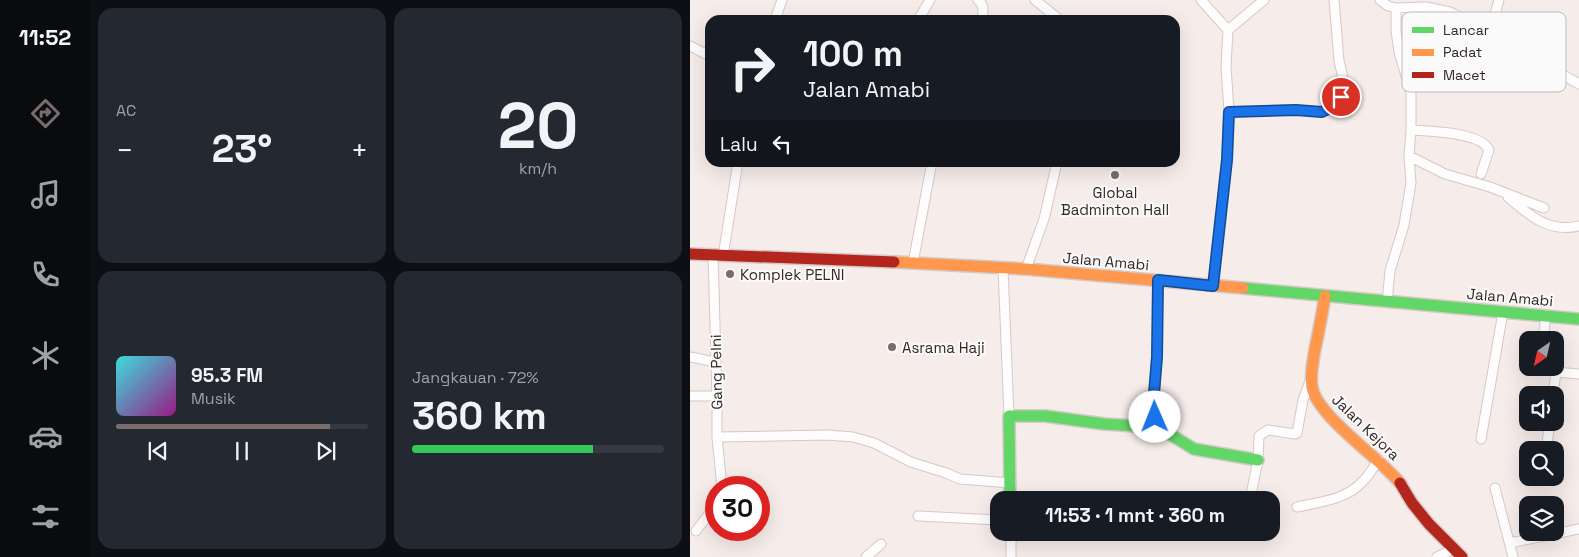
<!DOCTYPE html>
<html lang="id">
<head>
<meta charset="utf-8">
<style>
	body { margin:0; font-family:"Space Grotesk",sans-serif; background:#242831; color:#f1f3f6; height:100vh; display:flex; flex-direction:column; font-size:19px; white-space:nowrap }
	* { box-sizing:border-box; margin:0 }
	p { font-size:16px; color:#9ea1a6 }
	.icon { flex:none; width:28px; height:28px; fill:none; stroke:currentColor; stroke-width:2; stroke-linecap:round; stroke-linejoin:round }
	.map { position:relative; flex:1; overflow:hidden }
	.details { display:flex; flex-direction:column; gap:8px; padding:8px; background:#0d0f14; width:600px }
	.details>* { flex:none }
	.guide { position:absolute; left:15px; top:15px; width:475px; height:152px; border-radius:15px; box-shadow:0 5px 20px #0002; background:#171b24; color:#f1f3f6; overflow:hidden }
	.needle { width:32px; rotate:214deg }
	.buttons { position:absolute; left:829px; top:331px; display:grid; gap:10px }
	.buttons a { display:grid; place-items:center; width:45px; height:45px; border-radius:10px; background:#171b24; box-shadow:0 5px 20px #0002; font-size:25px }
	.speed { position:absolute; left:15px; top:476px; display:flex; gap:10px; font-size:25px; font-weight:700; text-align:center }
	.speed>* { display:grid; place-content:center; width:65px; height:65px; border-radius:50%; background:#171b24; box-shadow:0 5px 20px #0002; line-height:1 }
	.speed .limit { border:8px solid #d22; background:#fff; color:#111 }
	.pin { position:absolute; display:grid; place-items:center; width:42px; height:42px; color:#fff; margin:-21px; border:2px solid #fff; border-radius:50%; box-shadow:0 1px 5px #0007 }
	.me { position:absolute; width:55px; margin:-28px; rotate:359deg; stroke-linejoin:round; filter:drop-shadow(0 0 4px #0008) }
	.turn { display:flex; align-items:center; gap:18px; height:105px; padding:0 15px; font-size:22px }
	.turn .icon { width:65px; height:65px; stroke-width:2.5 }
	.turn b { display:block; font-size:35px; line-height:42px }
	.then { display:flex; align-items:center; height:48px; padding:0 15px; background:#0003; gap:10px; font-size:19px }
	.big { font-size:38px; font-weight:700; line-height:1.1 }
	.details .tile { flex:1; display:flex; flex-direction:column; justify-content:center; gap:8px; min-width:0; padding:0 18px; border-radius:15px; background:#242831 }
	.details .dial { align-items:center; gap:0 }
	.dial b { font-size:65px; line-height:1 }
	.song { display:flex; align-items:center; gap:15px }
	.cover { width:60px; height:60px; border-radius:8px; background:linear-gradient(135deg,hsl(180 70% 55%),hsl(310 70% 35%)) }
	.played { height:5px; border-radius:2px; background:linear-gradient(90deg,#796d6b 85%,#363941 85%) }
	.keys { display:flex; justify-content:space-around; direction:ltr }
	.heat { display:flex; justify-content:space-between; align-items:center; font-size:28px; direction:ltr }
	.charge { height:8px; border-radius:4px; background:linear-gradient(90deg,#34c759 72%,#363941 0) }
	.details .tiles { flex:1; display:grid; gap:8px; grid-template-columns:repeat(2,1fr) }
	.trip { position:absolute; left:300px; top:491px; width:290px; height:50px; border-radius:15px; background:#171b24; box-shadow:0 5px 20px #0002; font-weight:700; line-height:50px; text-align:center }
	main { display:flex; flex:1; min-height:0 }
	.tab-bar { display:flex; flex-direction:column; width:90px; justify-content:space-around; align-items:center; background:#090b0e; color:#9ea1a6 }
	.tab-bar .icon { width:35px; height:35px }
	.tab-bar .on { color:#796d6b }
	.tab-bar b { font-size:22px; color:#f1f3f6 }
	.map>svg:first-child { display:block }
</style>
</head>
<body>
<main>
<nav class="tab-bar">
<b>11:52</b>
<svg class="icon on" aria-label="directions" viewBox="0 0 24 24"><path d="M12 3l9 9-9 9-9-9zM9 14v-3h6M13 9l2 2-2 2"/></svg>
<svg class="icon" aria-label="music" viewBox="0 0 24 24"><path d="M9 18V5l10-2v13"/><circle cx="6" cy="18" r="3"/><circle cx="16" cy="16" r="3"/></svg>
<svg class="icon" aria-label="phone" viewBox="0 0 24 24"><path d="M5 4h4l2 5-3 2q2 4 5 5l2-3 5 2v4C11 20 4 13 5 4z"/></svg>
<svg class="icon" aria-label="climate" viewBox="0 0 24 24"><path d="M12 3v18M4 7l16 10M4 17L20 7"/></svg>
<svg class="icon" aria-label="car" viewBox="0 0 24 24"><path d="M5 17H2v-5l4-1 3-4h7l3 4 3 1v5h-3M9 17h6M6 11h13"/><circle cx="7" cy="17" r="2"/><circle cx="17" cy="17" r="2"/></svg>
<svg class="icon" aria-label="filters" viewBox="0 0 24 24"><path d="M4 7h16M4 17h16"/><circle cx="9" cy="7" r="2"/><circle cx="15" cy="17" r="2"/></svg>
</nav>
<section class="details">
<div class="tiles">
<div class="tile"><p>AC</p>
<div class="heat"><a>−</a><b class="big">23°</b><a>+</a></div>
</div>
<div class="tile dial"><b>20</b><p>km/h</p></div>
<div class="tile">
<div class="song"><i class="cover"></i><div><b>95.3 FM</b><p>Musik</p></div></div>
<div class="played"></div>
<div class="keys"><svg class="icon" aria-label="previous" viewBox="0 0 24 24"><path d="M18 5L8 12l10 7zM5 5v14"/></svg><svg class="icon" aria-label="pause" viewBox="0 0 24 24"><path d="M8 5v14M16 5v14"/></svg><svg class="icon" aria-label="next" viewBox="0 0 24 24"><path d="M6 5l10 7-10 7zM19 5v14"/></svg></div>
</div>
<div class="tile"><p>Jangkauan · 72%</p><b class="big">360 km</b><div class="charge"></div></div>
</div>
</section>
<div class="map">
<svg width="889" height="557" viewBox="0 0 889 557">
	<rect width="100%" height="100%" fill="#f6ecea"/>
	<g fill="none" stroke-linecap="round" stroke-linejoin="round">
		<!-- street casing -->
		<g stroke="#d4c9c7" stroke-width="11">
			<path id="street" d="M288,0C295,5 293,12 292,20
				M345,0L370,20
				M511,0L538,30L574,0
				M690,0L698,6L706,8L736,7L760,12L828,46L868,72L889,84
				M85,20L92,0
				M228,20L240,0
				M800,31L809,0
				M0,46L20,56
				M539,112L606,110L632,112L644,106L648,102L651,97L654,82L649,61L644,0
				M721,130C739,131 791,132 799,150L791,174
				M719,156L755,174L800,187L854,208
				M818,197C839,215 858,233 889,226
				M23,255L27,396V437L32,488
				M33,256L48,162
				M223,263L242,162
				M313,268L319,416
				M336,269L354,219L367,162
				M523,286L537,160L539,112L536,66L538,30
				M697,302L700,271L714,225L721,183L719,156L721,130V93L709,52L706,31V8
				M853,340L856,315
				M0,357L25,362
				M852,368L866,372L863,395
				M866,372L889,374
				M0,396H27
				M466,428L463,406L467,357L468,280
				M27,437L137,435L163,437L184,443L221,462L256,473L270,479L321,483
				M791,439L813,312
				M856,450L860,422
				M805,488L823,557
				M560,500L568,460L569,436L578,430L605,434L607,433L613,400L620,381
				M607,507C629,502 656,500 672,482C679,476 683,467 689,460
				M228,516L309,520
				M6,531L26,505
				M820,543L889,529
				M176,557L191,544
				M321,557V532
				M747,557L763,549"/>
		</g>
		<!-- fast casing -->
		<g stroke="#d4c9c7" stroke-width="14">
			<path id="fast" d="M553,288L889,319
				M320,500L319,416H355L414,424L463,427L473,430L504,449L568,460"/>
		</g>
		<!-- slow casing -->
		<g stroke="#d4c9c7" stroke-width="14">
			<path id="slow" d="M204,262L336,269L553,288
				M635,296C632,314 629,331 625,349C623,362 620,374 622,387C627,416 690,458 710,483"/>
		</g>
		<!-- jam casing -->
		<g stroke="#d4c9c7" stroke-width="14">
			<path id="jam" d="M0,254L204,262
				M710,483L722,503L739,524L772,557"/>
		</g>
		<!-- street -->
		<use href="#street" stroke="#fefcfc" stroke-width="9"/>
		<!-- fast -->
		<use href="#fast" stroke="#63d668" stroke-width="11"/>
		<!-- slow -->
		<use href="#slow" stroke="#ff974d" stroke-width="11"/>
		<!-- jam -->
		<use href="#jam" stroke="#b3261e" stroke-width="11"/>
	</g>
	<g fill="none" stroke-linecap="round" stroke-linejoin="round">
		<!-- route casing -->
		<g stroke="#114b97" stroke-width="12">
			<path id="route" d="M465,417L463,406L467,357L468,280L523,286L537,160L539,112L606,110L632,112L644,106L651,97"/>
		</g>
		<!-- route -->
		<use href="#route" stroke="#1a73e8" stroke-width="9"/>
	</g>
	<!-- markers -->
	<g fill="#796d6b" stroke="#fafafa" stroke-width="2">
		<circle cx="425" cy="175" r="5"/>
		<circle cx="40" cy="274" r="5"/>
		<circle cx="202" cy="347" r="5"/>
	</g>
	<g text-anchor="middle" dominant-baseline="central" stroke-width="4" stroke-linejoin="round" paint-order="stroke">
		<!-- poi labels -->
		<g font-size="15" fill="#352926" stroke="#fafafa" text-anchor="start">
			<text x="425" y="192" text-anchor="middle">Global<tspan x="425" dy="17">Badminton Hall</tspan></text>
			<text x="50" y="274">Komplek PELNI</text>
			<text x="212" y="347">Asrama Haji</text>
		</g>
		<!-- street labels -->
		<g font-size="15" fill="#352926" stroke="#fafafa">
			<text transform="translate(416 261) rotate(5)">Jalan Amabi</text>
			<text transform="translate(820 297) rotate(5)">Jalan Amabi</text>
			<text transform="translate(26 372) rotate(-91)">Gang Pelni</text>
			<text transform="translate(676 427) rotate(44)">Jalan Kejora</text>
		</g>
	</g>
	<!-- legend -->
	<rect x="712" y="12" width="164" height="80" rx="8" fill="#fafafa" stroke="#bfbbba" stroke-width="1"/>
	<rect x="722" y="27" width="22" height="6" fill="#63d668"/>
	<rect x="722" y="49" width="22" height="7" fill="#ff974d"/>
	<rect x="722" y="72" width="22" height="6" fill="#b3261e"/>
	<g font-size="14" fill="#352926">
		<text x="753" y="35">Lancar</text>
		<text x="753" y="57">Padat</text>
		<text x="753" y="80">Macet</text>
	</g>
</svg>
<div class="buttons">
<a><svg class="needle" viewBox="-14 -14 28 28"><path d="M0-13l5 13h-10z" fill="#e53935"/><path d="M0 13l5-13h-10z" fill="#9ea1a6"/></svg></a>
<a><svg class="icon" aria-label="sound" viewBox="0 0 24 24"><path d="M4 9h4l5-4v14l-5-4H4zM17 9q2 3 0 6"/></svg></a>
<a><svg class="icon" aria-label="search" viewBox="0 0 24 24"><circle cx="10" cy="10" r="6"/><path d="M15 15l6 6"/></svg></a>
<a><svg class="icon" aria-label="layers" viewBox="0 0 24 24"><path d="M12 4l9 5-9 5-9-5zM3 14l9 5 9-5"/></svg></a>
</div>
<div class="speed"><div class="limit">30</div></div>
<div class="pin" style="left:651px;top:97px;background:#d93025"><svg class="icon" aria-label="arrive" viewBox="0 0 24 24"><path d="M6 21V4h12l-3 4 3 4H6"/></svg></div>
<svg class="me" style="left:465px;top:417px" viewBox="-20 -20 40 40"><circle r="19" fill="#fff"/><path d="M0-13L10 11 0 6-10 11z" fill="#1a73e8"/></svg>
<div class="trip">11:53 · 1 mnt · 360 m</div>
<div class="guide">
<div class="turn"><svg class="icon" aria-label="right" viewBox="0 0 24 24"><path d="M7 20v-9h11M14 6l5 5-5 5"/></svg><div><b>100 m</b>Jalan Amabi</div></div>
<div class="then">Lalu<svg class="icon" aria-label="left" viewBox="0 0 24 24"><path d="M17 20v-9H6M10 6l-5 5 5 5"/></svg></div>
</div>
</div>
</main>
</body>
</html>
